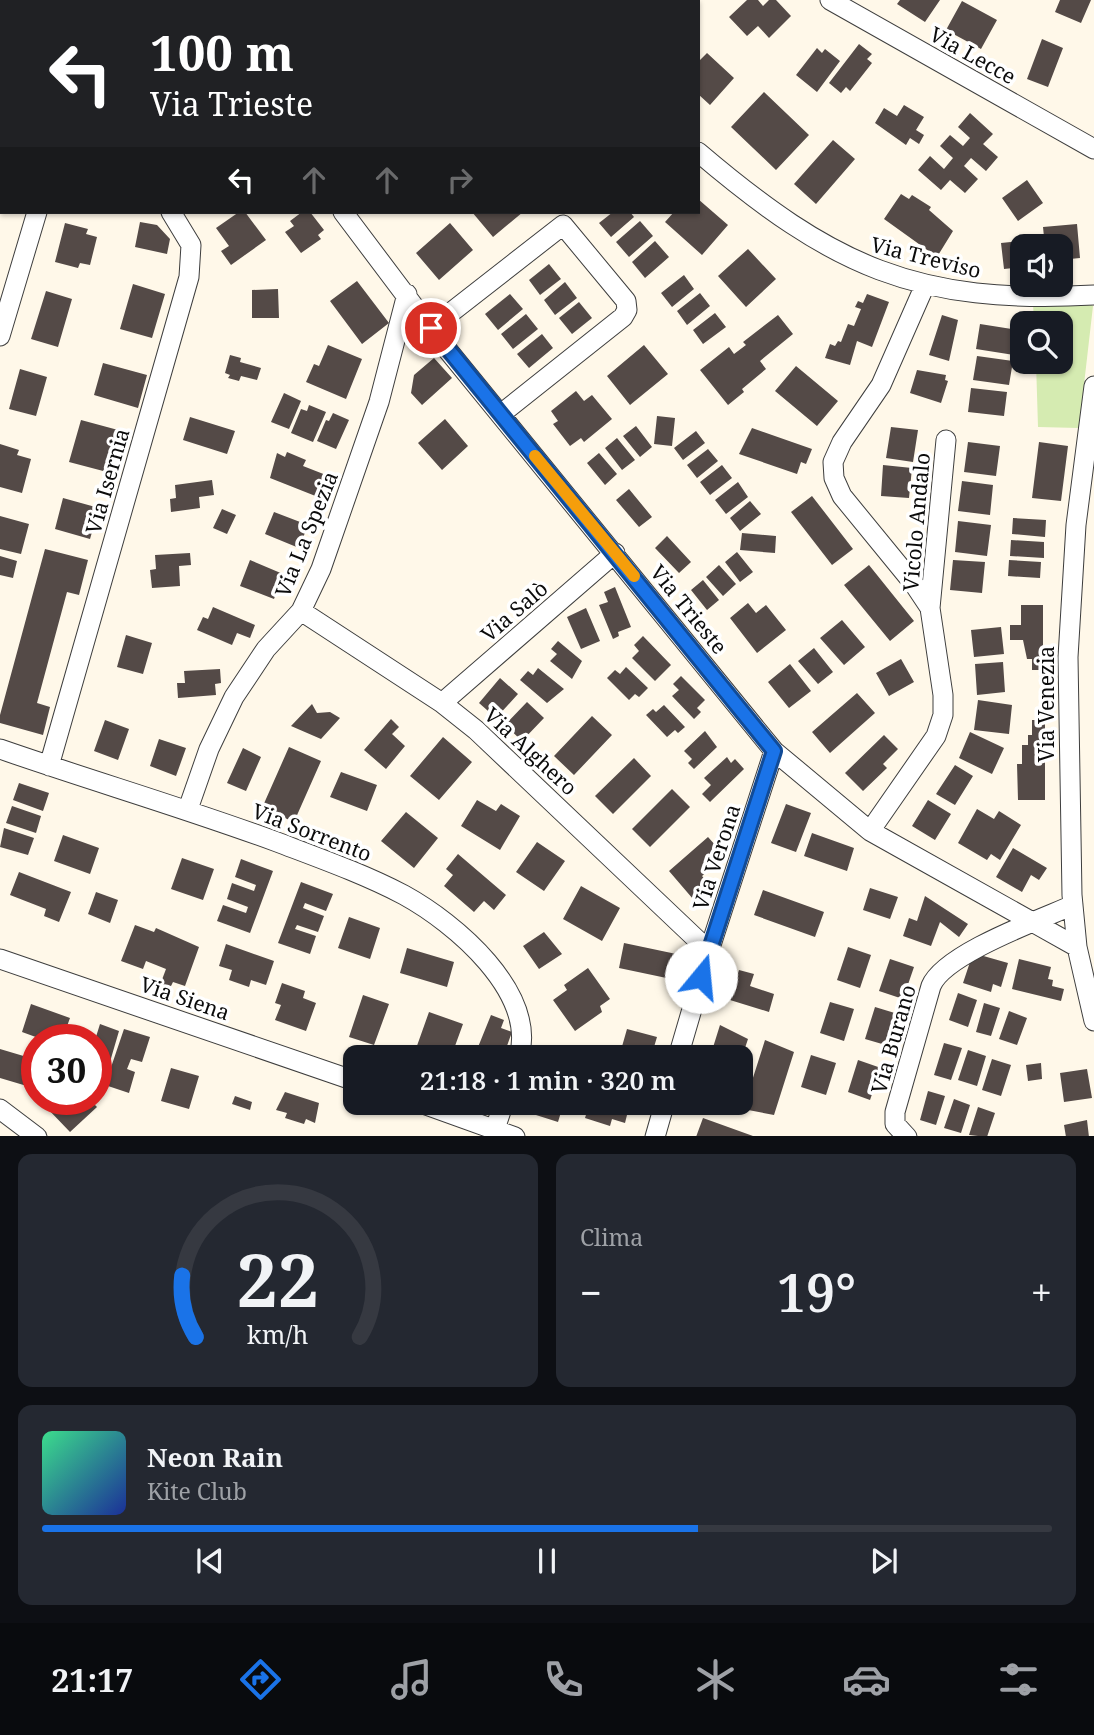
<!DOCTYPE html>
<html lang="it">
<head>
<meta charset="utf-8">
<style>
	body { margin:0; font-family:"Noto Serif",serif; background:#242831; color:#f1f3f6; height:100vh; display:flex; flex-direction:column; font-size:26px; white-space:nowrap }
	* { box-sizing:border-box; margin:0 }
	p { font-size:23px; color:#9ea1a6 }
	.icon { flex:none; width:38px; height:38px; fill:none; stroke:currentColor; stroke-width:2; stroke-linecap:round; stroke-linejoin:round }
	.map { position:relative; height:1136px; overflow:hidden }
	.drawer { display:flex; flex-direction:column; gap:18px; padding:18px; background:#0d0f14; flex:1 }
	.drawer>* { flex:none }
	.hud { position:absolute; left:0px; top:0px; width:700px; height:214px; box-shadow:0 2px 5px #0004; background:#202124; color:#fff; overflow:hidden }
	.controls { position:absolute; left:1010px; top:234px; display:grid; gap:14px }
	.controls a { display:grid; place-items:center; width:63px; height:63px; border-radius:14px; background:#171b24; box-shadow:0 2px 5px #0004; font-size:35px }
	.speed { position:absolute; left:21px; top:1024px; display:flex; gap:14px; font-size:35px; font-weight:700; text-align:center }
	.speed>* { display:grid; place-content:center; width:91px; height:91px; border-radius:50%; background:#171b24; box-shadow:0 2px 5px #0004; line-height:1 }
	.speed .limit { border:10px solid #d22; background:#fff; color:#111 }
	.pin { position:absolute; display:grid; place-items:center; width:60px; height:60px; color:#fff; margin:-30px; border:4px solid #fff; border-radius:50%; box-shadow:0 2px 7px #0007 }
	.me { position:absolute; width:77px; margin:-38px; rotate:17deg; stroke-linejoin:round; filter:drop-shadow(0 0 5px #0008) }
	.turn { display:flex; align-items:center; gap:24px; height:147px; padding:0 35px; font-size:32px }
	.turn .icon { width:91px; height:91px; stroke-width:2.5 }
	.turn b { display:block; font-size:49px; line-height:60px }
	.lanes { display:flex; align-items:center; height:66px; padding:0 35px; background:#0003; justify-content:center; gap:35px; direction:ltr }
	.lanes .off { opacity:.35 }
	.big { font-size:52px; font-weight:600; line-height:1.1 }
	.drawer .widget { flex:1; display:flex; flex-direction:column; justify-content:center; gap:10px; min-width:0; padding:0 24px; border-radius:14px; background:#242831 }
	.drawer .dial { align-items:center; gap:0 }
	.dial svg { height:182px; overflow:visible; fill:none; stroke:#363941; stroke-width:7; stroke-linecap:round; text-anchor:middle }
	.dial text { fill:#f1f3f6; stroke:none }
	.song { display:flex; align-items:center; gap:21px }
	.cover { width:84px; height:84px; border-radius:10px; background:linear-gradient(135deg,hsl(150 70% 55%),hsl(230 70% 35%)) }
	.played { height:7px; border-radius:4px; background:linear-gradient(90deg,#1a73e8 65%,#363941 65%) }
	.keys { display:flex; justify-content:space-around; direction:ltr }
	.heat { display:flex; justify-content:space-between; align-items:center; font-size:38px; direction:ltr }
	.drawer .tiles { flex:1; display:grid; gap:18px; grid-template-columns:1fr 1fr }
	.widget:last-child { grid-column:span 2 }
	.trip { position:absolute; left:343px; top:1045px; width:410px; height:70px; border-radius:14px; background:#171b24; box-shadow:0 2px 5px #0004; font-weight:600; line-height:70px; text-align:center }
	.dock { display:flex; height:112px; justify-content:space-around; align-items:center; background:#090b0e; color:#9ea1a6 }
	.dock .icon { width:49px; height:49px }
	.dock .current { color:#1a73e8 }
	.dock b { font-size:32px; color:#f1f3f6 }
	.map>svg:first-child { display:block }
</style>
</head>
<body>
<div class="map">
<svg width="1094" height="1137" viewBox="0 0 1094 1137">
	<rect width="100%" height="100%" fill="#fff8e9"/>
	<!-- green -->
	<path fill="#d5ebb1" d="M1087,302L1093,306L1079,428L1038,427L1036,362H1060V324H1034L1033,303Z"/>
	<!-- building -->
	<path fill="#544a47" d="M747,0H758L763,6L769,0H776L791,16L769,38L758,26L747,36L729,17Z
		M900,0H940L925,22L897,4Z
		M1060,0H1091L1081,23L1055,12Z
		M962,1L997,20L981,49L946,30Z
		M1042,39L1063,48L1048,87L1027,79Z
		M859,44L872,54L867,59L872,63L850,91L846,87L841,93L829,83Z
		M817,48L822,53L825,49L840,61L817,92L796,75Z
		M707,53L734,78L710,105L698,94V62Z
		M764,92L809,135L776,170L731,127Z
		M904,105L924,117L916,130L924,135L919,144L910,138L906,145L875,123L884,108L897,116Z
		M970,113L993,134L983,144L998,157L986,171L971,158L964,166L978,179L965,193L950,180L941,190L918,170L930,156L944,169L953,158L940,146L950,135L963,146L970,138L958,127Z
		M833,140L855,159L816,204L794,184Z
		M1027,180L1043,203L1018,221L1002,198Z
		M901,194L909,199L912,195L931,207L929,210L953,231L937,257L884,219Z
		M698,199L728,225L702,255L665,222L674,212H698Z
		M239,212H245L266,240L231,265L221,251L229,246L216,228Z
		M302,212H310L324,230L318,235L321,239L301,253L285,232L294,226L290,221Z
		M472,212H523L493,237Z
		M613,212H630L634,217L611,237L599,223Z
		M640,221L653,236L629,257L616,242Z
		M140,222L157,225L170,239L167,254L135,247Z
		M65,223L88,229L86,234L97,237L90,265L80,263L78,268L55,262Z
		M450,223L473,250L439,280L416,253Z
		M1077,224L1080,258L1060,260V247H1045L1043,227Z
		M1039,239V247H1022V267L1004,269L1001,243Z
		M655,241L669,257L645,278L632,262Z
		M748,249L776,279L746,307L718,276Z
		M549,264L561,279L540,295L529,280Z
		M684,275L694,289L672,307L661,293Z
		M357,281L389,323L362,344L330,301Z
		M565,282L577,298L555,315L544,300Z
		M133,284L165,294L152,338L120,329Z
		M278,289L279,318H252V290Z
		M46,291L72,299L58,347L31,339Z
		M700,293L710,306L687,325L677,311Z
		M510,294L523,309L498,330L485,314Z
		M867,294L889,302L872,347L857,341L850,365L825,358L830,344L835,346L838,341L841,342L848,324L854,326L861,309L855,307L858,301L863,303Z
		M579,302L592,318L572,334L559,318Z
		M715,313L726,327L703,344L693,330Z
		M526,314L538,329L513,349L501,334Z
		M778,315L793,334L760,361L766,369L742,389L744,392L728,405L700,370L729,347L734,354L746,345L743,342Z
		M942,315L958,320L949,361L929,355Z
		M980,324L1018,330L1014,355L976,349Z
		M542,334L553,348L529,368L517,354Z
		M328,345L362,359L346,399L306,382L314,364L319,366Z
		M644,345L668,374L630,405L607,376Z
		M230,355L241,358L240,362L261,368L257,380L241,376L239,381L228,378L230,375L225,373Z
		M977,356L1013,361L1009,385L973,380Z
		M434,358L452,378L422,405L411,393L414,375Z
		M103,363L147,375L138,408L94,395Z
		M796,366L838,401L817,426L775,391Z
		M20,369L47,377L36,416L9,409Z
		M917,370L946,375L945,380L948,381L941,403L910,393Z
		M971,388L1007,392L1004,416L968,412Z
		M576,391L584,401L592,395L612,419L584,442L581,438L570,446L553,424L558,421L551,411Z
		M284,393L301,401L289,429L271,422Z
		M309,405L326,412L313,442L291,433L301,409L307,411Z
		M333,413L349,420L336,449L317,441L326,420L329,421Z
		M657,416L675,418L672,446L654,444Z
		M190,417L235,431L227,454L183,440Z
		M445,419L468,446L442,470L418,443Z
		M81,420L118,430L107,472L69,462Z
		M636,426L652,447L640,457L623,436Z
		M891,427L918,430L913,462L886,458Z
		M752,428L812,449L806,464L801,462L797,474L739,454Z
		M696,431L705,443L683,460L674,448Z
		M617,438L635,460L622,470L605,448Z
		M968,442L1000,446L996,476L964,472Z
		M1039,442L1068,446L1061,501L1032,498Z
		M0,444L19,450L17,455L31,459L22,493L0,487Z
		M708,449L718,461L697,478L687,465Z
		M287,452L306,460L303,466L326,475L318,497L270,478L277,453L285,457Z
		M599,453L617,474L605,485L587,463Z
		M722,465L732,478L710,495L700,482Z
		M883,465L912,468L909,498L881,496Z
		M212,480L214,495L199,497L200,508L171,512L170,499L176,498L175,485Z
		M962,481L993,485L990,515L958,511Z
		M738,482L748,497L726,514L715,500Z
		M629,489L652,517L639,527L616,500Z
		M812,496L853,549L832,565L791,512Z
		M63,498L99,508L90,539L55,529Z
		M750,501L761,514L740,531L730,518Z
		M222,509L236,515L227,534L213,528Z
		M274,512L308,525L299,548L265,534Z
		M0,516L29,524L21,554L0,549Z
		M1013,518L1046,520L1045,537L1012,534Z
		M958,521L991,525L987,556L955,552Z
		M742,533L776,536L775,553L740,550Z
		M667,536L691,562L679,573L655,548Z
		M1011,540L1044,542V558L1010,556Z
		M45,549L88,560L79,595L67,592L37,703L50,707L43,735L0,723V715Z
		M737,552L753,572L740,582L725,562Z
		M190,553L191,565L179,566L180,586L152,588L150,570L156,569L155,555Z
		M0,556L17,561L13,578L0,575Z
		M250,560L283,574L274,599L240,586Z
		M953,560L985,562L982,593L950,590Z
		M1009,560L1041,562L1040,578L1008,576Z
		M719,565L736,584L723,596L706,577Z
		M869,565L914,621L890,641L844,585Z
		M703,580L719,600L707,610L691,590Z
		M615,587L631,627L618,632L619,636L613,639L599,605L608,602L604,592Z
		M748,603L756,613L766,605L786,630L757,653L730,618Z
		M1021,605H1043V670H1032V659H1027L1023,640H1010V625H1021Z
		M213,607L255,625L250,638L237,633L232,645L197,630L203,617L208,619Z
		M586,608L600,641L581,649L567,617Z
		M842,620L865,647L844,665L820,638Z
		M1001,627L1004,654L974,657L971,630Z
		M126,635L152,643L143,674L117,667Z
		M643,636L671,665L655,681L632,658L639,651L634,645Z
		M558,641L582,661L572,679L550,661L557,654L551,649Z
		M814,648L833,672L818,684L798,661Z
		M901,659L914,682L889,696L876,673Z
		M1003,662L1005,692L977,695L975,664Z
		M790,664L811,691L789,708L768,682Z
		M626,667L648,688L639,697L635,694L629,700L607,678L615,670L620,674Z
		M538,668L564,689L547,703L520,680L528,671L533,675Z
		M220,669L221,683L215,684L216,695L178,698L177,683H185L184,671Z
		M681,676L705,700L697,708L701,712L694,719L672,696L679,690L673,684Z
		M500,678L518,694L496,718L479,703Z
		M857,693L875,713L830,753L812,732Z
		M978,700L1012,705L1009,734L974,730Z
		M527,702L544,718L522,741L505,725Z
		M312,704L317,713L330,712L340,718L321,739L291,726Z
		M664,705L685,727L678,733L675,730L667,737L646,715L653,709L656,712Z
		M592,716L612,735L574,775L554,756Z
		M391,719L399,727L392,734L405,746L386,769L364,750Z
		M105,720L129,729L118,760L94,751Z
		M1032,720H1045V800H1018L1017,764H1022V745H1028V735H1032Z
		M705,731L717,747L694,769L688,763L692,759L684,751Z
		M970,732L1004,748L992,774L959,758Z
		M884,735L898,749L883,764L887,768L863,791L845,773Z
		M443,737L472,762L439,800L410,776Z
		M159,739L186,748L176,776L150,766Z
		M289,747L321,761L294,822L262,808Z
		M243,748L261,757L246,791L227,783Z
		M727,757L731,763L735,759L744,769L710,802L702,794L711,785L704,778Z
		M634,758L651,776L613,814L595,796Z
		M955,765L973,776L955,805L936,794Z
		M341,772L377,785L367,811L330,797Z
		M19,783L49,793L43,811L13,800Z
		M672,789L690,807L650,847L632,829Z
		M477,800L496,811L501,804L520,816L500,850L461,826Z
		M928,800L951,814L935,840L912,826Z
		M786,804L811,813L796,852L771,843Z
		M12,806L41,816L36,833L6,823Z
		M977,809L994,819L999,811L1021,825L1000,860L991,854L987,860L958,843Z
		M406,812L438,838L414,868L381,841Z
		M4,828L34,838L28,855L0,847Z
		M812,833L854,848L847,871L804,856Z
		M63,835L99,848L90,874L54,861Z
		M708,837L725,856L702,876L710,885L693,899L669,871Z
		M537,842L565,861L544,891L516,872Z
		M1013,848L1047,868L1039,880L1031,875L1022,892L996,877Z
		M458,854L506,895L494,910L484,901L474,912L444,886L453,875L446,869Z
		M182,858L214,869L203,900L171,889Z
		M241,859L273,871L250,933L217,921L223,905L246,913L248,907L227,899L232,883L254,891L256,885L235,877Z
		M19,872L71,892L59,922L44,916L46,909L10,895Z
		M301,882L333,894L326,911L305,903L303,908L324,916L318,932L297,925L295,929L316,936L310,954L278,943Z
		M581,886L620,908L602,941L563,919Z
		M870,888L898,897L890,919L863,910Z
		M763,890L824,912L815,937L754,915Z
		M96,892L118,900L110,923L88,914Z
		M925,896L968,924L959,937L940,922L931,946L903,936L909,918L917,921Z
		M349,917L380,928L370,959L338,948Z
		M135,925L154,932L156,928L199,947L185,986L173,982L170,988L160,985L166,969L146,961L143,969L121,961Z
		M544,932L562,954L539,969L523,946Z
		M624,943L681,955L676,980L619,968Z
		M226,944L274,961L266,985L251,980L249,987L229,980L232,970L219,966Z
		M848,947L871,955L860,988L837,980Z
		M407,948L454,962L447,987L400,973Z
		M973,953L1008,963L1001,987L993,984L991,992L963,983Z
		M890,959L914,967L903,999L879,991Z
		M1019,959L1051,967L1048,979L1053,980L1052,986L1064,989L1061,1001L1012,989Z
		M588,968L610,999L600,1006L602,1012L575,1031L553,1000L567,990L564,985Z
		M739,970L754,974L750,986L774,994L769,1012L730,1000Z
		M282,983L305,991L303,998L316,1003L306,1031L275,1020L281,1005L275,1003Z
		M958,993L977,1000L968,1027L949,1020Z
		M363,995L389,1004L374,1045L349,1037Z
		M830,1002L854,1009L844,1041L820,1033Z
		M984,1003L1000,1008L991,1036L976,1032Z
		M31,1004L70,1018L62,1040H44L22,1032Z
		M875,1007L898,1014L889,1046L865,1039Z
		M1009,1011L1027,1018L1017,1045L999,1039Z
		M429,1012L463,1024L451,1057H413Z
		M491,1015L504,1020L501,1028L512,1032L503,1057H474Z
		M100,1024L119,1031L107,1072L96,1069L99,1059L96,1058L95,1040Z
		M720,1025L748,1039L742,1057H710Z
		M124,1029L150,1037L142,1062L131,1059L127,1069L135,1072L129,1093L105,1085Z
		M627,1029L657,1037L651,1057H619Z
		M765,1040L794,1052L774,1115L743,1109Z
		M944,1043L962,1048L951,1080L934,1075Z
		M0,1049L37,1060V1089L0,1078Z
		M968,1050L986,1056L977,1086L958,1080Z
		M811,1055L836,1063L826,1095L801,1087Z
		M992,1059L1011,1065L1001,1096L982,1090Z
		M858,1060L881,1068L870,1100L848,1092Z
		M1041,1063L1042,1079L1028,1081L1026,1065Z
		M171,1068L199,1076L189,1109L161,1101Z
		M1087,1069L1092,1098L1064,1102L1060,1073Z
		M928,1091L945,1096L936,1125L920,1120Z
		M285,1092L319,1103L315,1123L306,1119L304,1124L285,1118L287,1113L276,1110Z
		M235,1096L252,1102L250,1110L232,1104Z
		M53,1099H89L97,1107L70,1132L46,1107Z
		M954,1099L970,1105L961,1133L944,1128Z
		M540,1102H564L558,1122L536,1115Z
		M590,1102H624L629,1107L625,1123L612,1119L610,1126L585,1118Z
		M978,1107L995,1113L987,1137L969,1135Z
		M703,1118L753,1136L752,1137H696Z
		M1087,1120L1089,1137H1066L1064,1125Z"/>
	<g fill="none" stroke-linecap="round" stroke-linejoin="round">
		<!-- minor casing -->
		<g stroke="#3e3e3e" stroke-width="21">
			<path id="minor" d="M177,0L178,2
				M483,0L486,2
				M830,0L1094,149
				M97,2L98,0
				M698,152C832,266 916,305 1094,295
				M343,212L437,337L774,751L870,831L1077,947
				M431,328L563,225L626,301L627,310L623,317L501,414
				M0,336L37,212
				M1094,386L1076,525L1068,657L1072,895L1077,947L1094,1021
				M930,608L946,440
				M301,611L442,703L476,730L709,951
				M442,703L615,553
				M0,749C92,781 185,808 277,842C319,858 364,874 404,895C455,923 537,992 519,1057
				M49,766L189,277L191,245L171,212
				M188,809L209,749L234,697L266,649L301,611L321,569L379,402L407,294
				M870,831L936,736L943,715V695L930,608L914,584L842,496L834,478L833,462L842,442L881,385L925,285
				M0,959L355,1081
				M678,1057L709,951L774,751
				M418,1102L515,1137
				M0,1109L37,1137
				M495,1129L504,1102
				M655,1137L665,1102
				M907,1137L895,1124V1112L931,986C944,954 1039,920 1073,905"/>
		</g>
		<!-- minor -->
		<use href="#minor" stroke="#fff" stroke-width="19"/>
	</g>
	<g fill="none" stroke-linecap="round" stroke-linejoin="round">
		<!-- route casing -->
		<g stroke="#114b97" stroke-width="18">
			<path id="route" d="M431,328L774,751L701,977"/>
		</g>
		<!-- route -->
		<use href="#route" stroke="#1a73e8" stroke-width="12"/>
		<!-- slow -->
		<path stroke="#f59e0b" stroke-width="12" d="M535,456L634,576"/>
	</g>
	<g text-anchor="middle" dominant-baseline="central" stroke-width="7" stroke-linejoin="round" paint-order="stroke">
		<!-- street labels -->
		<g font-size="21" fill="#0b0b0b" stroke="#fff">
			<text transform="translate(973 55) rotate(29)">Via Lecce</text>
			<text transform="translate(926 257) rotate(14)">Via Treviso</text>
			<text transform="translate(107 481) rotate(-74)">Via Isernia</text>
			<text transform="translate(916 522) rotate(-85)">Vicolo Andalo</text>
			<text transform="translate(306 534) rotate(-68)">Via La Spezia</text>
			<text transform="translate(689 609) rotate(51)">Via Trieste</text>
			<text transform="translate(514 611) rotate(-41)">Via Salò</text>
			<text transform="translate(1046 704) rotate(-90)">Via Venezia</text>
			<text transform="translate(531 751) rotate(43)">Via Alghero</text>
			<text transform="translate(312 832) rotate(21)">Via Sorrento</text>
			<text transform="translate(716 857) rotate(-72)">Via Verona</text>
			<text transform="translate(185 998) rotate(19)">Via Siena</text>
			<text transform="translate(893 1039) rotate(-74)">Via Burano</text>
		</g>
	</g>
</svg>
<div class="controls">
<a><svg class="icon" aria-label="sound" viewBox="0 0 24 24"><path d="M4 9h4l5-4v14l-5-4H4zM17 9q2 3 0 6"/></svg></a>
<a><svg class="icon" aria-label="search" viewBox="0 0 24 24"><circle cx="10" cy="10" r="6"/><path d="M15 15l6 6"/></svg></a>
</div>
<div class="speed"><div class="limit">30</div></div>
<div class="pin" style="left:431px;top:328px;background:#d93025"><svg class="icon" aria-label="arrive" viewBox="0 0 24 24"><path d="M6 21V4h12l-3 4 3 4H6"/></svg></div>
<svg class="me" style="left:701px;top:977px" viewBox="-20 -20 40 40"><circle r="19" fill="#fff"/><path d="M0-13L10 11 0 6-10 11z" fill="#1a73e8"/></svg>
<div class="trip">21:18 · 1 min · 320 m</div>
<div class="hud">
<div class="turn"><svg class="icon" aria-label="left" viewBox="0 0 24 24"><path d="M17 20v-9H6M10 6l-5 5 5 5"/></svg><div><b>100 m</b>Via Trieste</div></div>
<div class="lanes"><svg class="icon" aria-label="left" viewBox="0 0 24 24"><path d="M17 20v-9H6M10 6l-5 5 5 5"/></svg><svg class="icon off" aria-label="ahead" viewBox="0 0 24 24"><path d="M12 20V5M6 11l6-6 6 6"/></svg><svg class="icon off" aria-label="ahead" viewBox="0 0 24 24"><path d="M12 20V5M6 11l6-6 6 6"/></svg><svg class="icon off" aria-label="right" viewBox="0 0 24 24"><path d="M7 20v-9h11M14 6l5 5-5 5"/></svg></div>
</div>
</div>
<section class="drawer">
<div class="tiles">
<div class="widget dial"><svg viewBox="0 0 100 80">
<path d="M14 69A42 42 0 1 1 86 69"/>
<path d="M14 69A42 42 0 0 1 8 42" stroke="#1a73e8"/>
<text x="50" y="56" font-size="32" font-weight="700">22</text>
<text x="50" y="72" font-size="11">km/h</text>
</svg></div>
<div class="widget"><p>Clima</p>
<div class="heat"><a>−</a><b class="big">19°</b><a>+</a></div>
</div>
<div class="widget">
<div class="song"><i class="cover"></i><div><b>Neon Rain</b><p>Kite Club</p></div></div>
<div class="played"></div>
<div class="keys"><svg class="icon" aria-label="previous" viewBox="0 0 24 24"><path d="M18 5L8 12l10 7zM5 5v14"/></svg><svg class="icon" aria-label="pause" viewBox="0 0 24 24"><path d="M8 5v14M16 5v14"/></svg><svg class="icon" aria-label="next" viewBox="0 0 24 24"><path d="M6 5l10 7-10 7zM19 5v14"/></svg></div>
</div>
</div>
</section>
<nav class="dock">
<b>21:17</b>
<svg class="icon current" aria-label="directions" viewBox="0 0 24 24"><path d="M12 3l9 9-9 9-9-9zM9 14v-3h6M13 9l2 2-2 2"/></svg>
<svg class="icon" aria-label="music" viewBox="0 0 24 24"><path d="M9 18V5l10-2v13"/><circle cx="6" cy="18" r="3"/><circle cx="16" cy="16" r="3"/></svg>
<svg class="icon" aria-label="phone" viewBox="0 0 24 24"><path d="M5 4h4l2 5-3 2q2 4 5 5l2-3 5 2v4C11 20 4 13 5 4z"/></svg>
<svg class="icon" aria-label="climate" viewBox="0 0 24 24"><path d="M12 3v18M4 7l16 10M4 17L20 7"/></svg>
<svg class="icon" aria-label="car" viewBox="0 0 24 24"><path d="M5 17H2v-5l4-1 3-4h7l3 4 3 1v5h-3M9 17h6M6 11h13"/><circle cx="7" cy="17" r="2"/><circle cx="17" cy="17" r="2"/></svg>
<svg class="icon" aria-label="filters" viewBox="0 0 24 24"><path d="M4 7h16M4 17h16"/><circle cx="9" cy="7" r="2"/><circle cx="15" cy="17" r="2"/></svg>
</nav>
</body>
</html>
